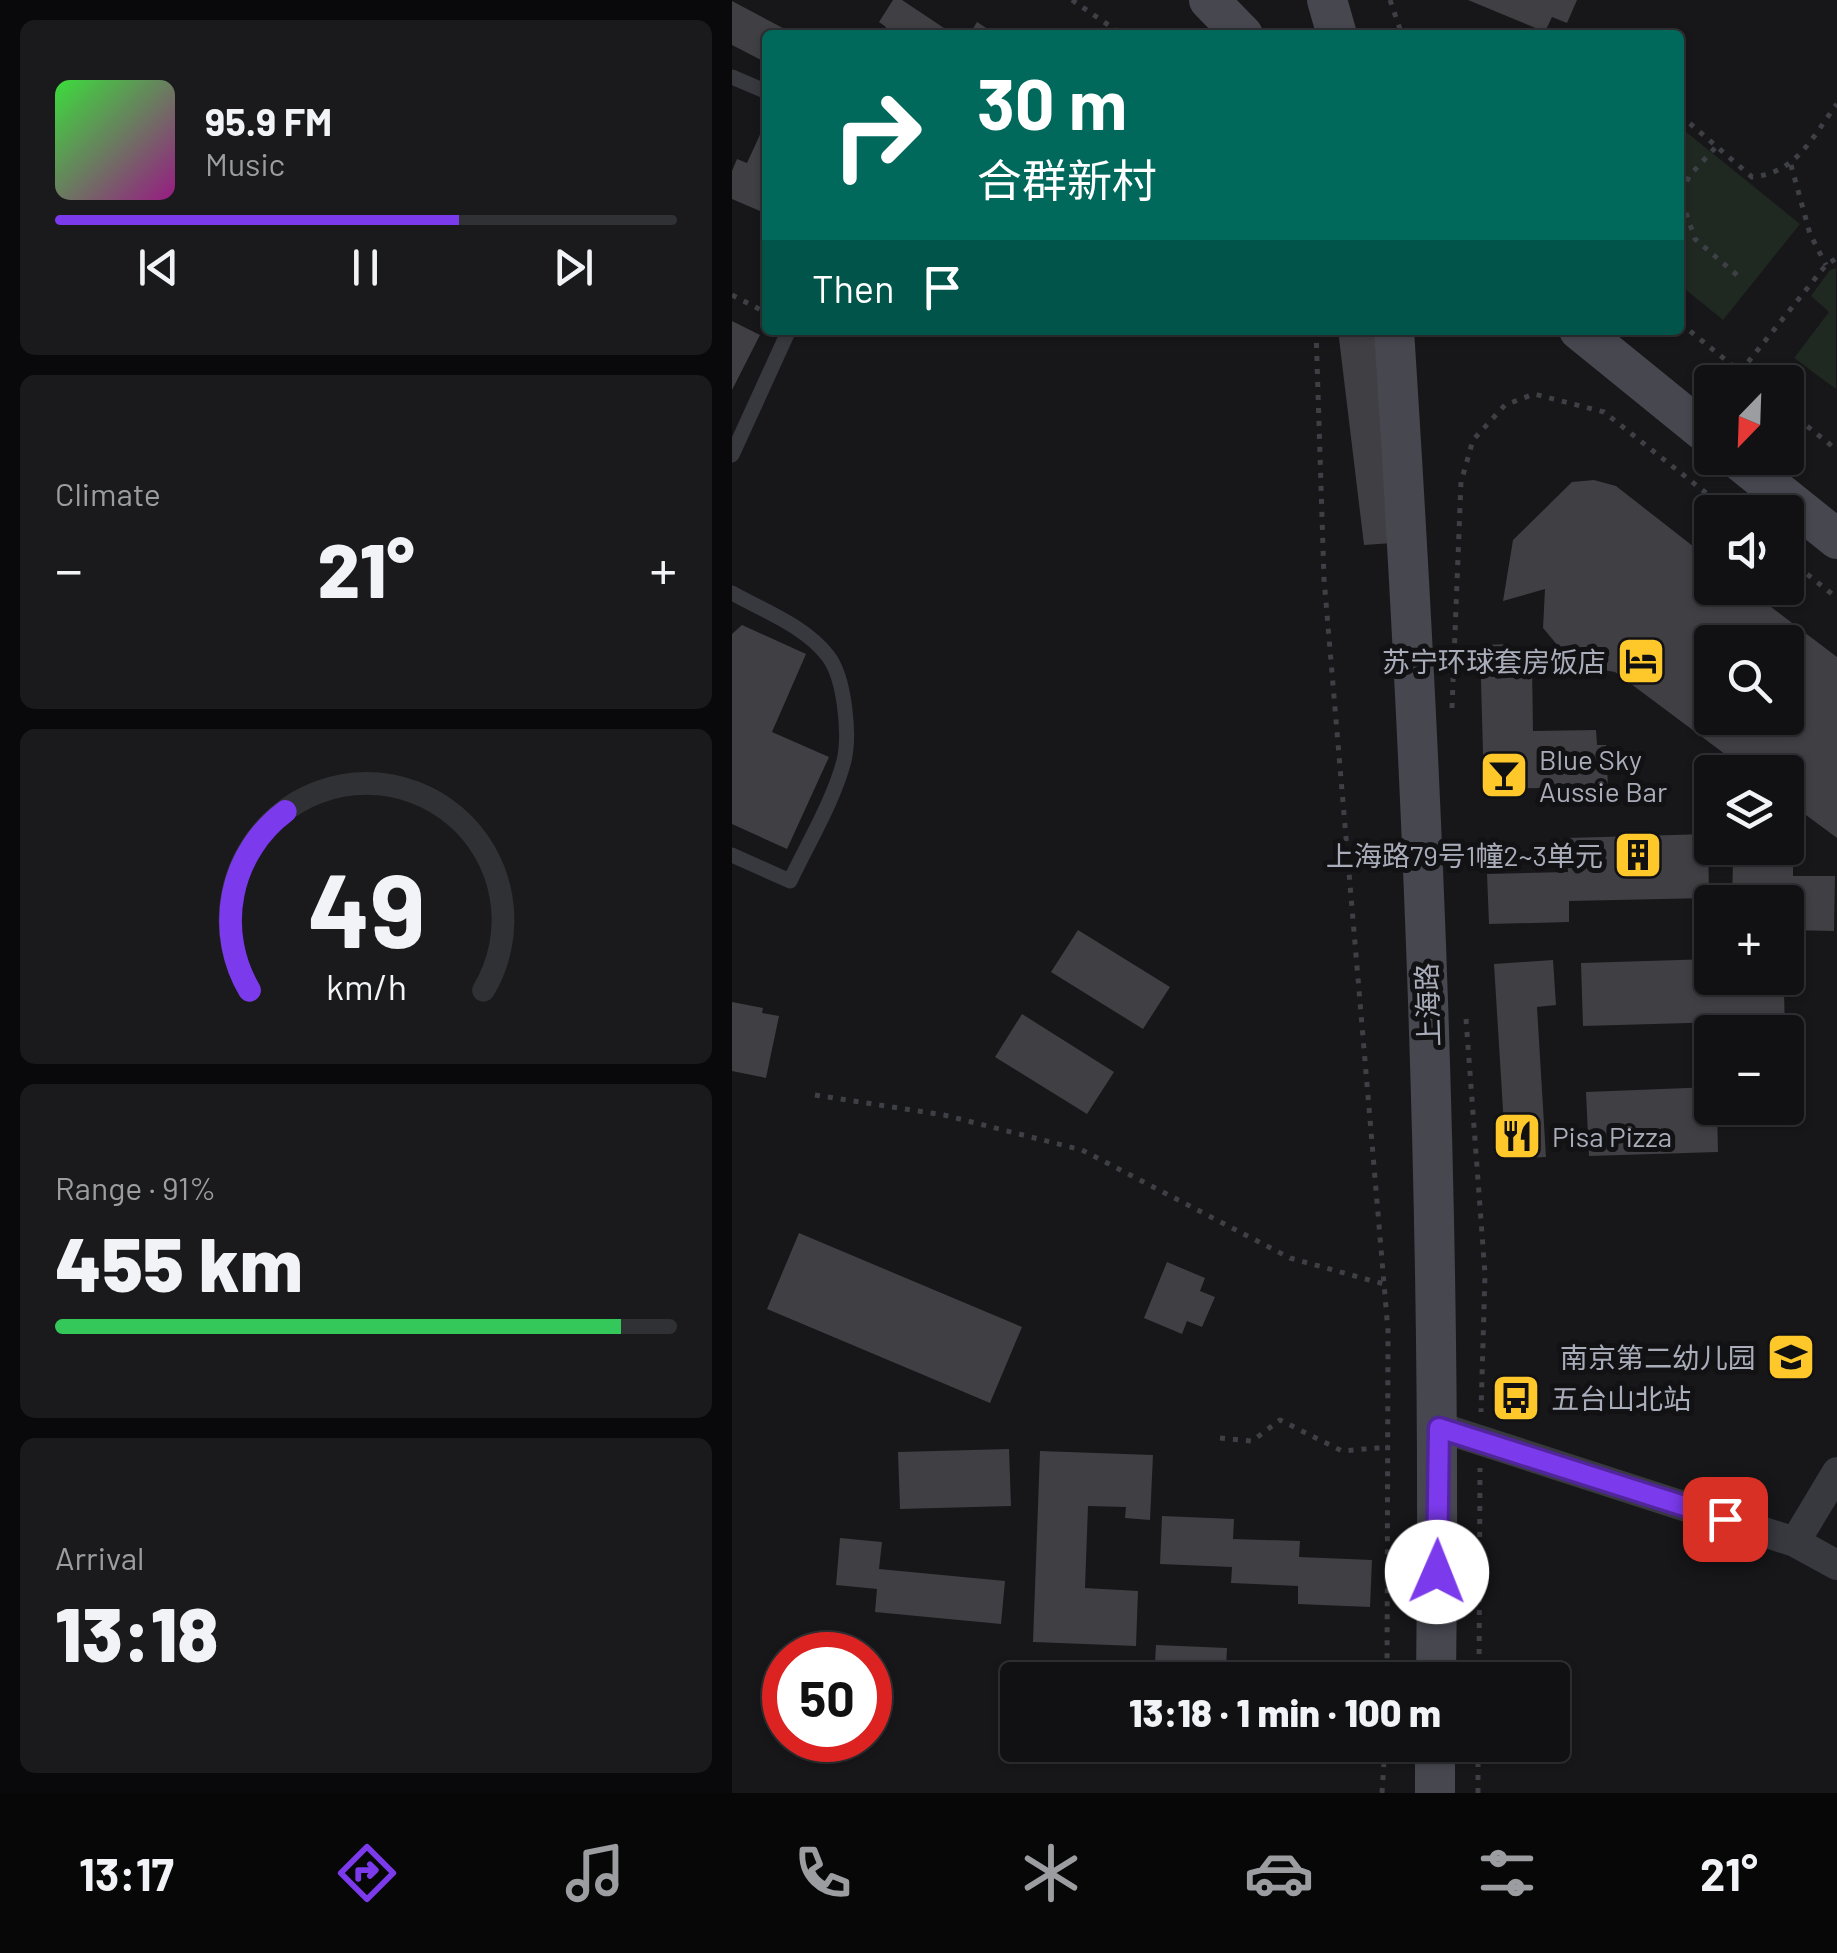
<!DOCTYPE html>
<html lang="en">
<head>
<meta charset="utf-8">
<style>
	body { margin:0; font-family:Barlow,"Noto Sans SC",sans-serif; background:#1a1a1d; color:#f1f3f6; height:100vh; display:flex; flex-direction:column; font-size:38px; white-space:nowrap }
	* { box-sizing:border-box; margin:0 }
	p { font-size:32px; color:#9c9da0 }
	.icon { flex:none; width:55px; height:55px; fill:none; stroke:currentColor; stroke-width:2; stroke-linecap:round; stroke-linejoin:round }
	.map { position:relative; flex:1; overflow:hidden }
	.details { display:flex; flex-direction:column; gap:20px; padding:20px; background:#09090b; width:732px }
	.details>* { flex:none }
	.guide { position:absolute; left:30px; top:30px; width:922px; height:305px; border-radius:10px; box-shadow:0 2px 8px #0004,0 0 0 2px #303134; background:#00695c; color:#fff; overflow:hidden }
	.needle { width:65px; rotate:203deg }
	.buttons { position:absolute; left:962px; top:365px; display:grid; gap:20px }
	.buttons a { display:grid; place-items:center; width:110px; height:110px; border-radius:10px; background:#111114; box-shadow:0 2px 8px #0004,0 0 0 2px #303134; font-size:50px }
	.speed { position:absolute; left:30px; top:1632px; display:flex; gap:20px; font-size:50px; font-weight:700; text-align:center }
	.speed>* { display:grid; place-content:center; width:130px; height:130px; border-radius:50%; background:#111114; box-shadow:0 2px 8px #0004,0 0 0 2px #303134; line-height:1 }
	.speed .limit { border:15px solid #d22; background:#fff; color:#111 }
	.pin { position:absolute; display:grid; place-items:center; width:85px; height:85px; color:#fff; margin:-42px; border-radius:20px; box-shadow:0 5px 15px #0006 }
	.me { position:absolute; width:110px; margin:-55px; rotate:1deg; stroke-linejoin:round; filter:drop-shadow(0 0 8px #0008) }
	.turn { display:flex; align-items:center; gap:35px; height:210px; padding:0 50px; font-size:45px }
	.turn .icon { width:130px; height:130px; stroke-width:2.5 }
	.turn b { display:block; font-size:70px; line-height:85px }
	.then { display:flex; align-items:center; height:95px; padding:0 50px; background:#0003; gap:20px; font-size:38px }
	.big { font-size:75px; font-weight:800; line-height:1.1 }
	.details .tile { flex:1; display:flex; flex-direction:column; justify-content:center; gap:15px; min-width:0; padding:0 35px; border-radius:15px; background:#1a1a1d }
	.details .dial { align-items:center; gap:0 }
	.dial svg { height:260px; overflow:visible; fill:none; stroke:#303134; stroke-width:7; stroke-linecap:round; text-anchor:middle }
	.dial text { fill:#f1f3f6; stroke:none }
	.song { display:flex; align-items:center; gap:30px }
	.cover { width:120px; height:120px; border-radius:15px; background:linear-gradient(135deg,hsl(120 70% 55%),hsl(310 70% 35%)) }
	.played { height:10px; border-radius:5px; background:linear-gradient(90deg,#7c3aed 65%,#303134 65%) }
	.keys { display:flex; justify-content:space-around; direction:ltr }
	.heat { display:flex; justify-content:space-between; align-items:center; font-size:55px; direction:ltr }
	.charge { height:15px; border-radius:8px; background:linear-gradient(90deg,#34c759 91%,#303134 0) }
	.trip { position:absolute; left:268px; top:1662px; width:570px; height:100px; border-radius:10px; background:#111114; box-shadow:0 2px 8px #0004,0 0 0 2px #303134; font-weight:800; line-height:100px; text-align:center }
	.dock { display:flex; height:160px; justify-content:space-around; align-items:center; background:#070708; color:#9c9da0 }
	.dock .icon { width:70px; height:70px }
	.dock .on { color:#7c3aed }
	.dock b { font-size:45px; color:#f1f3f6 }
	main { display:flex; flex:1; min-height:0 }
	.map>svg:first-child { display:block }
</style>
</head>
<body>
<main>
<section class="details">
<div class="tile">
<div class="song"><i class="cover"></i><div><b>95.9 FM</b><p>Music</p></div></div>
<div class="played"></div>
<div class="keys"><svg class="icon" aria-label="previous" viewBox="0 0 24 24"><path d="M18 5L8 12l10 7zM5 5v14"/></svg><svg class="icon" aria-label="pause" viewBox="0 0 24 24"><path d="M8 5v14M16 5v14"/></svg><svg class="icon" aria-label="next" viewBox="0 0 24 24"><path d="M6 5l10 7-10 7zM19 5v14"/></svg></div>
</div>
<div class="tile"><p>Climate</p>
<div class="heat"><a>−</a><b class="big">21°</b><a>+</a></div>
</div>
<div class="tile dial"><svg viewBox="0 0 100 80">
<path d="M14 69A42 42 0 1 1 86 69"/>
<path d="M14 69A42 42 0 0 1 25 14" stroke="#7c3aed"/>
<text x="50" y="56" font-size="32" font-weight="700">49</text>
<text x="50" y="72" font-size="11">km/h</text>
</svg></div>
<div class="tile"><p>Range · 91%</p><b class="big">455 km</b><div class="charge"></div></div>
<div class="tile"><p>Arrival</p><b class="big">13:18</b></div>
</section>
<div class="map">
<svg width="1105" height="1793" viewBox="0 0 1105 1793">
	<rect width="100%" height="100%" fill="#17171a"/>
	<!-- green -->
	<path fill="#1f2821" d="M948,127L1068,224L991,320L948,285Z
		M1104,268V389L1062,358L1097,312L1079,296L1098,270Z"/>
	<!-- building -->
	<path fill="#3f3f44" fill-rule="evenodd" d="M161,0H170L218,32L216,35H149L154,27L147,22Z
		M736,0H845L835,23L820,17L813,32Z
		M0,1L64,35H35V63L0,45Z
		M245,22L265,35H237Z
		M31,128L35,130V214L0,199V171L5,159L15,163Z
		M0,321L28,335L0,390Z
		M606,330H655L690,541L632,545Z
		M862,480L884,486L980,561V588H1014L1105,657V838L1055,801V772H1017L883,672L842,665L811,628L813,589L771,601L781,540L840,482ZM980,642H1055V718H980Z
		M10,625L74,654L40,732L97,757L55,849L0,824V634Z
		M779,644L780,667L800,666L801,731L864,730L865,745H874L876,787L752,789L748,645Z
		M976,834L977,898L837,901V922L757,924L755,874L836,872L835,838Z
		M1001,861L1061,862V876H1103L1102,931L1055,930V902H1000Z
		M346,930L438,987L411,1029L319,972Z
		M980,959V978H990L991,994L1052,992L1053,1032H992V1022L851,1026L849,963Z
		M821,960L824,1005L805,1007L814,1157L774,1159L762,964Z
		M0,1002L31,1008L30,1013L47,1016L34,1078L0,1071Z
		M290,1014L382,1072L355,1114L263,1057Z
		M980,1087V1108H985L986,1152L857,1156L854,1092Z
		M67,1233L290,1327L258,1403L35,1309Z
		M435,1262L473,1278L468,1291L483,1297L470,1327L455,1321L450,1334L412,1318Z
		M277,1449L279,1506L168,1509L166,1452Z
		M308,1451L421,1455L418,1520L393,1518L394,1507L356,1506L353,1588L406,1591L404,1646L301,1642Z
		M430,1516L502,1519L501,1539L568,1541L567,1557L640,1560L638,1607L566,1604V1586L499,1583L500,1567L428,1564Z
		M108,1538L150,1542L147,1569L273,1581L269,1624L143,1612L145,1589L104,1585Z
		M424,1645L495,1648L494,1668L562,1671L561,1680H422Z"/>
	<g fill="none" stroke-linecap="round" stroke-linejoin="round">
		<!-- path -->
		<path stroke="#3e4046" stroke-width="5" stroke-dasharray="5 8" stroke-linecap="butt" d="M340,0L391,35
			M658,0L670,35
			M948,115L1020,177C1065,173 1080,137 1105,104
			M983,148L958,175L948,195L963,239L1005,275
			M1059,165L1078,234L1094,265
			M0,295L35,313
			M948,323L1021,382
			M584,330L592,579L656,1331L655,1680
			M1008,372L1094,265L1105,258
			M1055,410L1105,450
			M1055,558L1105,598
			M720,708L729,482L741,440L773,405L802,394L872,412L998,512
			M734,1019L753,1274L749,1412
			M83,1095L212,1115L350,1150L558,1258L652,1284
			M488,1438L520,1441L548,1420L610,1451L656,1447
			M747,1680L748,1468
			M650,1793L653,1745
			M746,1793V1745"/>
		<!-- service -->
		<path stroke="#38393f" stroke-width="15" d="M0,77L35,92
			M0,455L57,330
			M0,593C32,611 73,626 96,656C113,678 118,735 112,761C101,802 76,843 58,881L0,855"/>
		<!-- minor -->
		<path stroke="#38393f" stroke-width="30" d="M707,1427L1063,1542L1105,1565
			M1063,1542L1105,1472"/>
		<!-- secondary -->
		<path stroke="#46474f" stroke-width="40" d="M477,0L511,35
			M595,0L605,35
			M662,330C691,780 710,1229 704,1680
			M847,330L980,438
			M1004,458L1105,539
			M703,1745V1793"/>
	</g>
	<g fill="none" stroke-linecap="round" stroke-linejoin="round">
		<!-- route casing -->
		<g stroke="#51269a" stroke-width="25">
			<path id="route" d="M705,1572L707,1428L993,1519"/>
		</g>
		<!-- route -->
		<use href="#route" stroke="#7c3aed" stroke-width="18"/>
	</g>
	<!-- icons -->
	<defs>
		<g id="hotel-square" transform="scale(2.5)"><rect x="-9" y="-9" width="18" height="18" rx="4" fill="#fec82b" stroke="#121215"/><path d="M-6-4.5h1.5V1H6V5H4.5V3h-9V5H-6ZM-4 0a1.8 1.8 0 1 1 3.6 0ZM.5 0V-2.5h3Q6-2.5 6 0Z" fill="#111"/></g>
		<g id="bar-square" transform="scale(2.5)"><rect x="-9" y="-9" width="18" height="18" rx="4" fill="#fec82b" stroke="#121215"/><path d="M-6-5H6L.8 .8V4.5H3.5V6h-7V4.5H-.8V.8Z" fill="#111"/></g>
		<g id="building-square" transform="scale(2.5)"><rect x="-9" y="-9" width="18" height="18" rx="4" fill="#fec82b" stroke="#121215"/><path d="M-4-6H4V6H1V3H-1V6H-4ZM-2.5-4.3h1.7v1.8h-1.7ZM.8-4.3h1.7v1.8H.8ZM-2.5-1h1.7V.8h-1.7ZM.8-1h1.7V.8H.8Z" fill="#111"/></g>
		<g id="restaurant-square" transform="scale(2.5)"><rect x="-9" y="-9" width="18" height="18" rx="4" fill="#fec82b" stroke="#121215"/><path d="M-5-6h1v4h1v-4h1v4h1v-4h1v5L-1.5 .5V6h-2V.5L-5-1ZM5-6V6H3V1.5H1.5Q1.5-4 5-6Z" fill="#111"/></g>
		<g id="school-square" transform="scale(2.5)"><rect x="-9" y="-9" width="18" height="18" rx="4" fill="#fec82b" stroke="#121215"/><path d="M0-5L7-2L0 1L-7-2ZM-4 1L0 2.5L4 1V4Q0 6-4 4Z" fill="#111"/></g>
		<g id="bus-square" transform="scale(2.5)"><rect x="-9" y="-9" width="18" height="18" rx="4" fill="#fec82b" stroke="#121215"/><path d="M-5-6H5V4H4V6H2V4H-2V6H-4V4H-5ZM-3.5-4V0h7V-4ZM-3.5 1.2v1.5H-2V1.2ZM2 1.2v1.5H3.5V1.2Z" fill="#111"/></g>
	</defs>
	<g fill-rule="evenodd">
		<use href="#hotel-square" x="909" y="661"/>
		<use href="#bar-square" x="772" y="775"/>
		<use href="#building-square" x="906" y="855"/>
		<use href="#restaurant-square" x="785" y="1136"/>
		<use href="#school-square" x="1059" y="1357"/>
		<use href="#bus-square" x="784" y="1398"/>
	</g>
	<g text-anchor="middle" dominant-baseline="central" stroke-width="10" stroke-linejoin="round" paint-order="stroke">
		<!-- poi labels -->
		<g font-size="28" fill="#a9adba" stroke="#121215" text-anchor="end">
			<text x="874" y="661">苏宁环球套房饭店</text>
			<text x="807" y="759" text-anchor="start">Blue Sky<tspan x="807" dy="32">Aussie Bar</tspan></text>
			<text x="871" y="855">上海路79号1幢2~3单元</text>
			<text x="820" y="1136" text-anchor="start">Pisa Pizza</text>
			<text x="1024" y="1357">南京第二幼儿园</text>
			<text x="819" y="1398" text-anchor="start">五台山北站</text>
		</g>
		<!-- street labels -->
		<g font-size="28" fill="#a9adba" stroke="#121215">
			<text transform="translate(695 1005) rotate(-92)">上海路</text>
		</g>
	</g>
</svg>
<div class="buttons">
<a><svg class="needle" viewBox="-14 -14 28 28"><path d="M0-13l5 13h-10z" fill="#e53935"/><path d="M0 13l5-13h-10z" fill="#9c9da0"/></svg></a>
<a><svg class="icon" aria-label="sound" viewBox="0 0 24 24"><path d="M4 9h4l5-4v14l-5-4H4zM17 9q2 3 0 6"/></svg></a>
<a><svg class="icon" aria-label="search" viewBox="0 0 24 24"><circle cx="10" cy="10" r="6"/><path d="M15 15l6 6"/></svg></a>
<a><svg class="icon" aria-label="layers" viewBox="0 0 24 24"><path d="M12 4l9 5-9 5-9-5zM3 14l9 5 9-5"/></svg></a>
<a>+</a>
<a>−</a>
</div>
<div class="speed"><div class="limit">50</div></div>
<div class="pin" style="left:993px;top:1519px;background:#d93025"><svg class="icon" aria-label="arrive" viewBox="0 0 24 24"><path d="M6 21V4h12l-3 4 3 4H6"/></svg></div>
<svg class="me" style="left:705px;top:1572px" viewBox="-20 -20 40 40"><circle r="19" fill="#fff"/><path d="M0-13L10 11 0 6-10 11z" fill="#7c3aed"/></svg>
<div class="trip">13:18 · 1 min · 100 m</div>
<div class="guide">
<div class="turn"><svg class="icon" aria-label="right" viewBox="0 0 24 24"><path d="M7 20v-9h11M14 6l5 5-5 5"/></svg><div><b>30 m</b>合群新村</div></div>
<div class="then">Then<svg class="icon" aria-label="arrive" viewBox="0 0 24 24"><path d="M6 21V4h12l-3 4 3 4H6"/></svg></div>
</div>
</div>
</main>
<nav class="dock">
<b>13:17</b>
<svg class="icon on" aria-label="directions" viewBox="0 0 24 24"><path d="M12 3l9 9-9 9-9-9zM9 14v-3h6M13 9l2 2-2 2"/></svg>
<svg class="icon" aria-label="music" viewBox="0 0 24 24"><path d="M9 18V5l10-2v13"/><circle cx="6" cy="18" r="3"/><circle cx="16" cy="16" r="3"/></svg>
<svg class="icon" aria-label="phone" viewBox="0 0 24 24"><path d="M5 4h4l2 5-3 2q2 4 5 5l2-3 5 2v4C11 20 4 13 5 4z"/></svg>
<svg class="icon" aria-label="climate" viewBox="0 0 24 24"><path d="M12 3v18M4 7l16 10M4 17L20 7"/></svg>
<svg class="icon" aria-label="car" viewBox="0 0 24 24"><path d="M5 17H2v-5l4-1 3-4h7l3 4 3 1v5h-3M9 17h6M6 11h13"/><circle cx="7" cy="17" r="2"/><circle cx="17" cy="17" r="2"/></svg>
<svg class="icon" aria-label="filters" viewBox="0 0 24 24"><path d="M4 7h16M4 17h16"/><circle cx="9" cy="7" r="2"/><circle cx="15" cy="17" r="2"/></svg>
<b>21°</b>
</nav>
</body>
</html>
